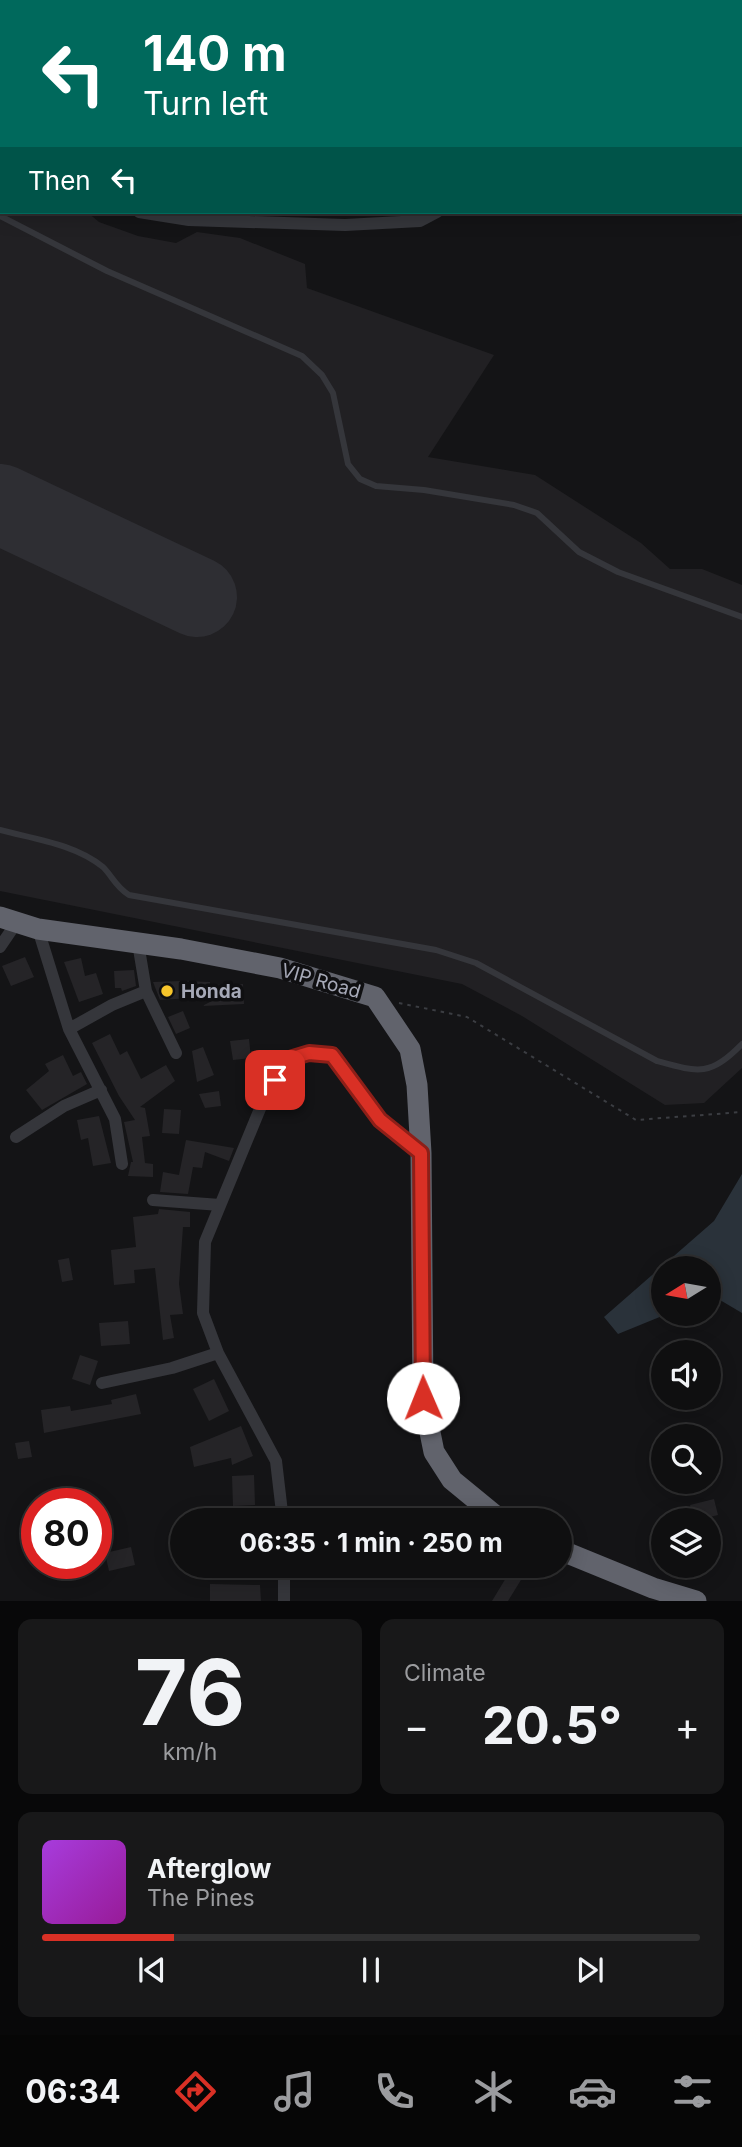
<!DOCTYPE html>
<html lang="en">
<head>
<meta charset="utf-8">
<style>
	body { margin:0; font-family:Inter,sans-serif; background:#181819; color:#f1f3f6; height:100vh; display:flex; flex-direction:column; font-size:26px; white-space:nowrap }
	* { box-sizing:border-box; margin:0 }
	p { font-size:23px; color:#9b9c9f }
	.icon { flex:none; width:38px; height:38px; fill:none; stroke:currentColor; stroke-width:2; stroke-linecap:round; stroke-linejoin:round }
	.map { position:relative; height:1601px; overflow:hidden }
	.details { display:flex; flex-direction:column; gap:18px; padding:18px; background:#080809; flex:1 }
	.details>* { flex:none }
	.hud { position:absolute; left:0px; top:0px; width:742px; height:214px; box-shadow:0 4px 18px #0003,0 0 0 2px #2f2f30; background:#00695c; color:#fff; overflow:hidden }
	.needle { width:46px; rotate:259deg }
	.tools { position:absolute; left:651px; top:1256px; display:grid; gap:14px }
	.tools a { display:grid; place-items:center; width:70px; height:70px; border-radius:50%; background:#0f0f10; box-shadow:0 4px 18px #0003,0 0 0 2px #2f2f30; font-size:35px }
	.speed { position:absolute; left:21px; top:1488px; display:flex; gap:14px; font-size:35px; font-weight:700; text-align:center }
	.speed>* { display:grid; place-content:center; width:91px; height:91px; border-radius:50%; background:#0f0f10; box-shadow:0 4px 18px #0003,0 0 0 2px #2f2f30; line-height:1 }
	.speed .limit { border:10px solid #d22; background:#fff; color:#111 }
	.pin { position:absolute; display:grid; place-items:center; width:60px; height:60px; color:#fff; margin:-30px; border-radius:14px; box-shadow:0 4px 10px #0006 }
	.me { position:absolute; width:77px; margin:-38px; rotate:359deg; stroke-linejoin:round; filter:drop-shadow(0 0 5px #0008) }
	.turn { display:flex; align-items:center; gap:24px; height:147px; padding:0 28px; font-size:32px }
	.turn .icon { width:91px; height:91px; stroke-width:2.5 }
	.turn b { display:block; font-size:49px; line-height:60px }
	.then { display:flex; align-items:center; height:66px; padding:0 28px; background:#0003; gap:14px; font-size:26px }
	.big { font-size:52px; font-weight:700; line-height:1.1 }
	.details .widget { flex:1; display:flex; flex-direction:column; justify-content:center; gap:10px; min-width:0; padding:0 24px; border-radius:14px; background:#181819 }
	.details .dial { align-items:center; gap:0 }
	.dial b { font-size:91px; line-height:1 }
	.song { display:flex; align-items:center; gap:21px }
	.cover { width:84px; height:84px; border-radius:10px; background:linear-gradient(135deg,hsl(280 70% 55%),hsl(300 70% 35%)) }
	.played { height:7px; border-radius:4px; background:linear-gradient(90deg,#d93025 20%,#2f2f30 20%) }
	.keys { display:flex; justify-content:space-around; direction:ltr }
	.heat { display:flex; justify-content:space-between; align-items:center; font-size:38px; direction:ltr }
	.details .tiles { flex:1; display:grid; gap:18px; grid-template-columns:1fr 1fr }
	.widget:last-child { grid-column:span 2 }
	.trip { position:absolute; left:170px; top:1508px; width:402px; height:70px; border-radius:35px; background:#0f0f10; box-shadow:0 4px 18px #0003,0 0 0 2px #2f2f30; font-weight:700; line-height:70px; text-align:center }
	.tab-bar { display:flex; height:112px; justify-content:space-around; align-items:center; background:#060606; color:#9b9c9f }
	.tab-bar .icon { width:49px; height:49px }
	.tab-bar .on { color:#d93025 }
	.tab-bar b { font-size:32px; color:#f1f3f6 }
	.map>svg:first-child { display:block }
</style>
</head>
<body>
<div class="map">
<svg width="742" height="1601" viewBox="0 0 742 1601">
	<rect width="100%" height="100%" fill="#141416"/>
	<!-- built -->
	<path fill="#212023" d="M0,166L2,212H87L99,222L138,236L176,243L197,232L240,238L305,264L307,288L494,355L428,457L535,475L641,543L670,569H702L742,585V1068L704,1103L665,1105L522,1016L462,984L0,891Z"/>
	<!-- water -->
	<path fill="#2a323a" d="M742,1174V1313L720,1300L709,1303V1269H663V1314H667L618,1334L604,1317L714,1221Z"/>
	<g fill="none" stroke-linecap="round" stroke-linejoin="round">
		<!-- runway -->
		<path stroke="#2e2e33" stroke-width="80" d="M0,504L197,597"/>
	</g>
	<!-- building -->
	<path fill="#252427" d="M25,957L34,977L11,986L2,966Z
		M81,958L85,976L96,973L103,994L79,1002L64,962Z
		M134,970L136,986L122,991L121,988H115L114,971Z
		M181,981L210,982V985L243,984L244,1004L202,1006L222,996L160,1000L153,982Z
		M183,1011L190,1028L176,1034L168,1017Z
		M110,1034L120,1055L127,1051L141,1079L166,1065L175,1081L140,1107L145,1108L150,1136L142,1137L145,1163L153,1164V1177L128,1176L131,1162H133L124,1122L135,1120L119,1096L92,1043Z
		M249,1039L251,1058L233,1060L230,1041Z
		M203,1047L214,1075L197,1082L192,1051Z
		M63,1055L73,1076L81,1072L87,1084L42,1110L26,1090L49,1071L45,1064Z
		M219,1091L221,1106L205,1108L199,1094Z
		M164,1109L181,1110L179,1134L162,1133Z
		M99,1116L111,1163L93,1166L88,1138L81,1140L77,1120Z
		M186,1140L234,1148L229,1161L205,1152L202,1168L193,1167L188,1194L160,1192L163,1172L179,1175Z
		M159,1209L190,1212V1227H183L179,1284L183,1314L170,1315L174,1338L163,1340L155,1268L134,1270L135,1283L114,1285L111,1250L136,1247L133,1217L158,1214Z
		M69,1258L73,1280L62,1282L58,1260Z
		M128,1321L130,1344L101,1346L99,1323Z
		M80,1355L98,1361L90,1385L72,1379Z
		M214,1379L229,1411L209,1421L193,1389Z
		M136,1394L141,1414L44,1433L41,1410L70,1406L71,1411L112,1404L111,1400Z
		M241,1426L253,1456L232,1465L231,1458L194,1467L190,1447Z
		M29,1441L32,1457L18,1459L15,1443Z
		M254,1475L255,1505L233,1506L232,1476Z
		M714,1499L718,1515L694,1521L690,1505Z
		M131,1547L135,1565L109,1571L105,1553Z
		M512,1568L524,1575L508,1601H492Z
		M210,1584L260,1585L261,1601H210Z"/>
	<g fill="none" stroke-linecap="round" stroke-linejoin="round">
		<!-- path -->
		<path stroke="#3b3d42" stroke-width="2" stroke-dasharray="3.5 5" stroke-linecap="butt" d="M399,1003L467,1017L636,1120L742,1112"/>
		<!-- lane -->
		<path stroke="#35363b" stroke-width="6" d="M0,216L107,271L302,356L322,375L333,393L348,464L360,479L376,486L424,490L514,505L537,513L579,552L618,572L742,617
			M0,830C34,839 75,844 103,867C113,877 115,886 129,895L436,950L476,963L657,1061C700,1073 710,1076 742,1044"/>
		<!-- street -->
		<path stroke="#35363b" stroke-width="12" d="M318,0L320,2
			M228,2V0
			M372,2V0
			M701,2L702,0
			M740,79L742,77
			M0,92L2,93
			M740,108H742
			M139,212L189,220L345,225L420,221L437,212
			M38,929L69,1029L115,1119L122,1164
			M138,943L146,991L176,1053
			M0,947L17,922
			M69,1029L112,1005L146,991
			M16,1137L64,1106L101,1090
			M153,1200L220,1205
			M102,1383L172,1368L218,1353
			M283,1521L276,1461L218,1353L203,1313L205,1242L264,1099L286,1060L309,1053L332,1055L380,1120L421,1153
			M284,1601V1566"/>
		<!-- highway -->
		<path stroke="#61636c" stroke-width="21" d="M0,917L38,929L181,949L280,968L375,997L410,1049L417,1085L421,1153L423,1398L434,1452L452,1480L502,1521
			M560,1550L653,1588L696,1601"/>
	</g>
	<g fill="none" stroke-linecap="round" stroke-linejoin="round">
		<!-- route casing -->
		<g stroke="#8d1f18" stroke-width="18">
			<path id="route" d="M275,1080L286,1060L309,1053L332,1055L380,1120L421,1153L423,1398"/>
		</g>
		<!-- route -->
		<use href="#route" stroke="#d93025" stroke-width="12"/>
	</g>
	<!-- markers -->
	<circle fill="#f7c52b" stroke="#0f0f11" stroke-width="2.5" cx="167" cy="991" r="7"/>
	<g text-anchor="middle" dominant-baseline="central" stroke-width="7" stroke-linejoin="round" paint-order="stroke">
		<!-- street labels -->
		<g font-size="19" fill="#a6a9b7" stroke="#0f0f11">
			<text transform="translate(321 981) rotate(16)">VIP Road</text>
		</g>
		<!-- poi labels -->
		<g font-size="19" font-weight="bold" fill="#a6a9b7" stroke="#0f0f11" text-anchor="start">
			<text x="181" y="991">Honda</text>
		</g>
	</g>
</svg>
<div class="tools">
<a><svg class="needle" viewBox="-14 -14 28 28"><path d="M0-13l5 13h-10z" fill="#e53935"/><path d="M0 13l5-13h-10z" fill="#9b9c9f"/></svg></a>
<a><svg class="icon" aria-label="sound" viewBox="0 0 24 24"><path d="M4 9h4l5-4v14l-5-4H4zM17 9q2 3 0 6"/></svg></a>
<a><svg class="icon" aria-label="search" viewBox="0 0 24 24"><circle cx="10" cy="10" r="6"/><path d="M15 15l6 6"/></svg></a>
<a><svg class="icon" aria-label="layers" viewBox="0 0 24 24"><path d="M12 4l9 5-9 5-9-5zM3 14l9 5 9-5"/></svg></a>
</div>
<div class="speed"><div class="limit">80</div></div>
<div class="pin" style="left:275px;top:1080px;background:#d93025"><svg class="icon" aria-label="arrive" viewBox="0 0 24 24"><path d="M6 21V4h12l-3 4 3 4H6"/></svg></div>
<svg class="me" style="left:423px;top:1398px" viewBox="-20 -20 40 40"><circle r="19" fill="#fff"/><path d="M0-13L10 11 0 6-10 11z" fill="#d93025"/></svg>
<div class="trip">06:35 · 1 min · 250 m</div>
<div class="hud">
<div class="turn"><svg class="icon" aria-label="left" viewBox="0 0 24 24"><path d="M17 20v-9H6M10 6l-5 5 5 5"/></svg><div><b>140 m</b>Turn left</div></div>
<div class="then">Then<svg class="icon" aria-label="left" viewBox="0 0 24 24"><path d="M17 20v-9H6M10 6l-5 5 5 5"/></svg></div>
</div>
</div>
<section class="details">
<div class="tiles">
<div class="widget dial"><b>76</b><p>km/h</p></div>
<div class="widget"><p>Climate</p>
<div class="heat"><a>−</a><b class="big">20.5°</b><a>+</a></div>
</div>
<div class="widget">
<div class="song"><i class="cover"></i><div><b>Afterglow</b><p>The Pines</p></div></div>
<div class="played"></div>
<div class="keys"><svg class="icon" aria-label="previous" viewBox="0 0 24 24"><path d="M18 5L8 12l10 7zM5 5v14"/></svg><svg class="icon" aria-label="pause" viewBox="0 0 24 24"><path d="M8 5v14M16 5v14"/></svg><svg class="icon" aria-label="next" viewBox="0 0 24 24"><path d="M6 5l10 7-10 7zM19 5v14"/></svg></div>
</div>
</div>
</section>
<nav class="tab-bar">
<b>06:34</b>
<svg class="icon on" aria-label="directions" viewBox="0 0 24 24"><path d="M12 3l9 9-9 9-9-9zM9 14v-3h6M13 9l2 2-2 2"/></svg>
<svg class="icon" aria-label="music" viewBox="0 0 24 24"><path d="M9 18V5l10-2v13"/><circle cx="6" cy="18" r="3"/><circle cx="16" cy="16" r="3"/></svg>
<svg class="icon" aria-label="phone" viewBox="0 0 24 24"><path d="M5 4h4l2 5-3 2q2 4 5 5l2-3 5 2v4C11 20 4 13 5 4z"/></svg>
<svg class="icon" aria-label="climate" viewBox="0 0 24 24"><path d="M12 3v18M4 7l16 10M4 17L20 7"/></svg>
<svg class="icon" aria-label="car" viewBox="0 0 24 24"><path d="M5 17H2v-5l4-1 3-4h7l3 4 3 1v5h-3M9 17h6M6 11h13"/><circle cx="7" cy="17" r="2"/><circle cx="17" cy="17" r="2"/></svg>
<svg class="icon" aria-label="filters" viewBox="0 0 24 24"><path d="M4 7h16M4 17h16"/><circle cx="9" cy="7" r="2"/><circle cx="15" cy="17" r="2"/></svg>
</nav>
</body>
</html>
